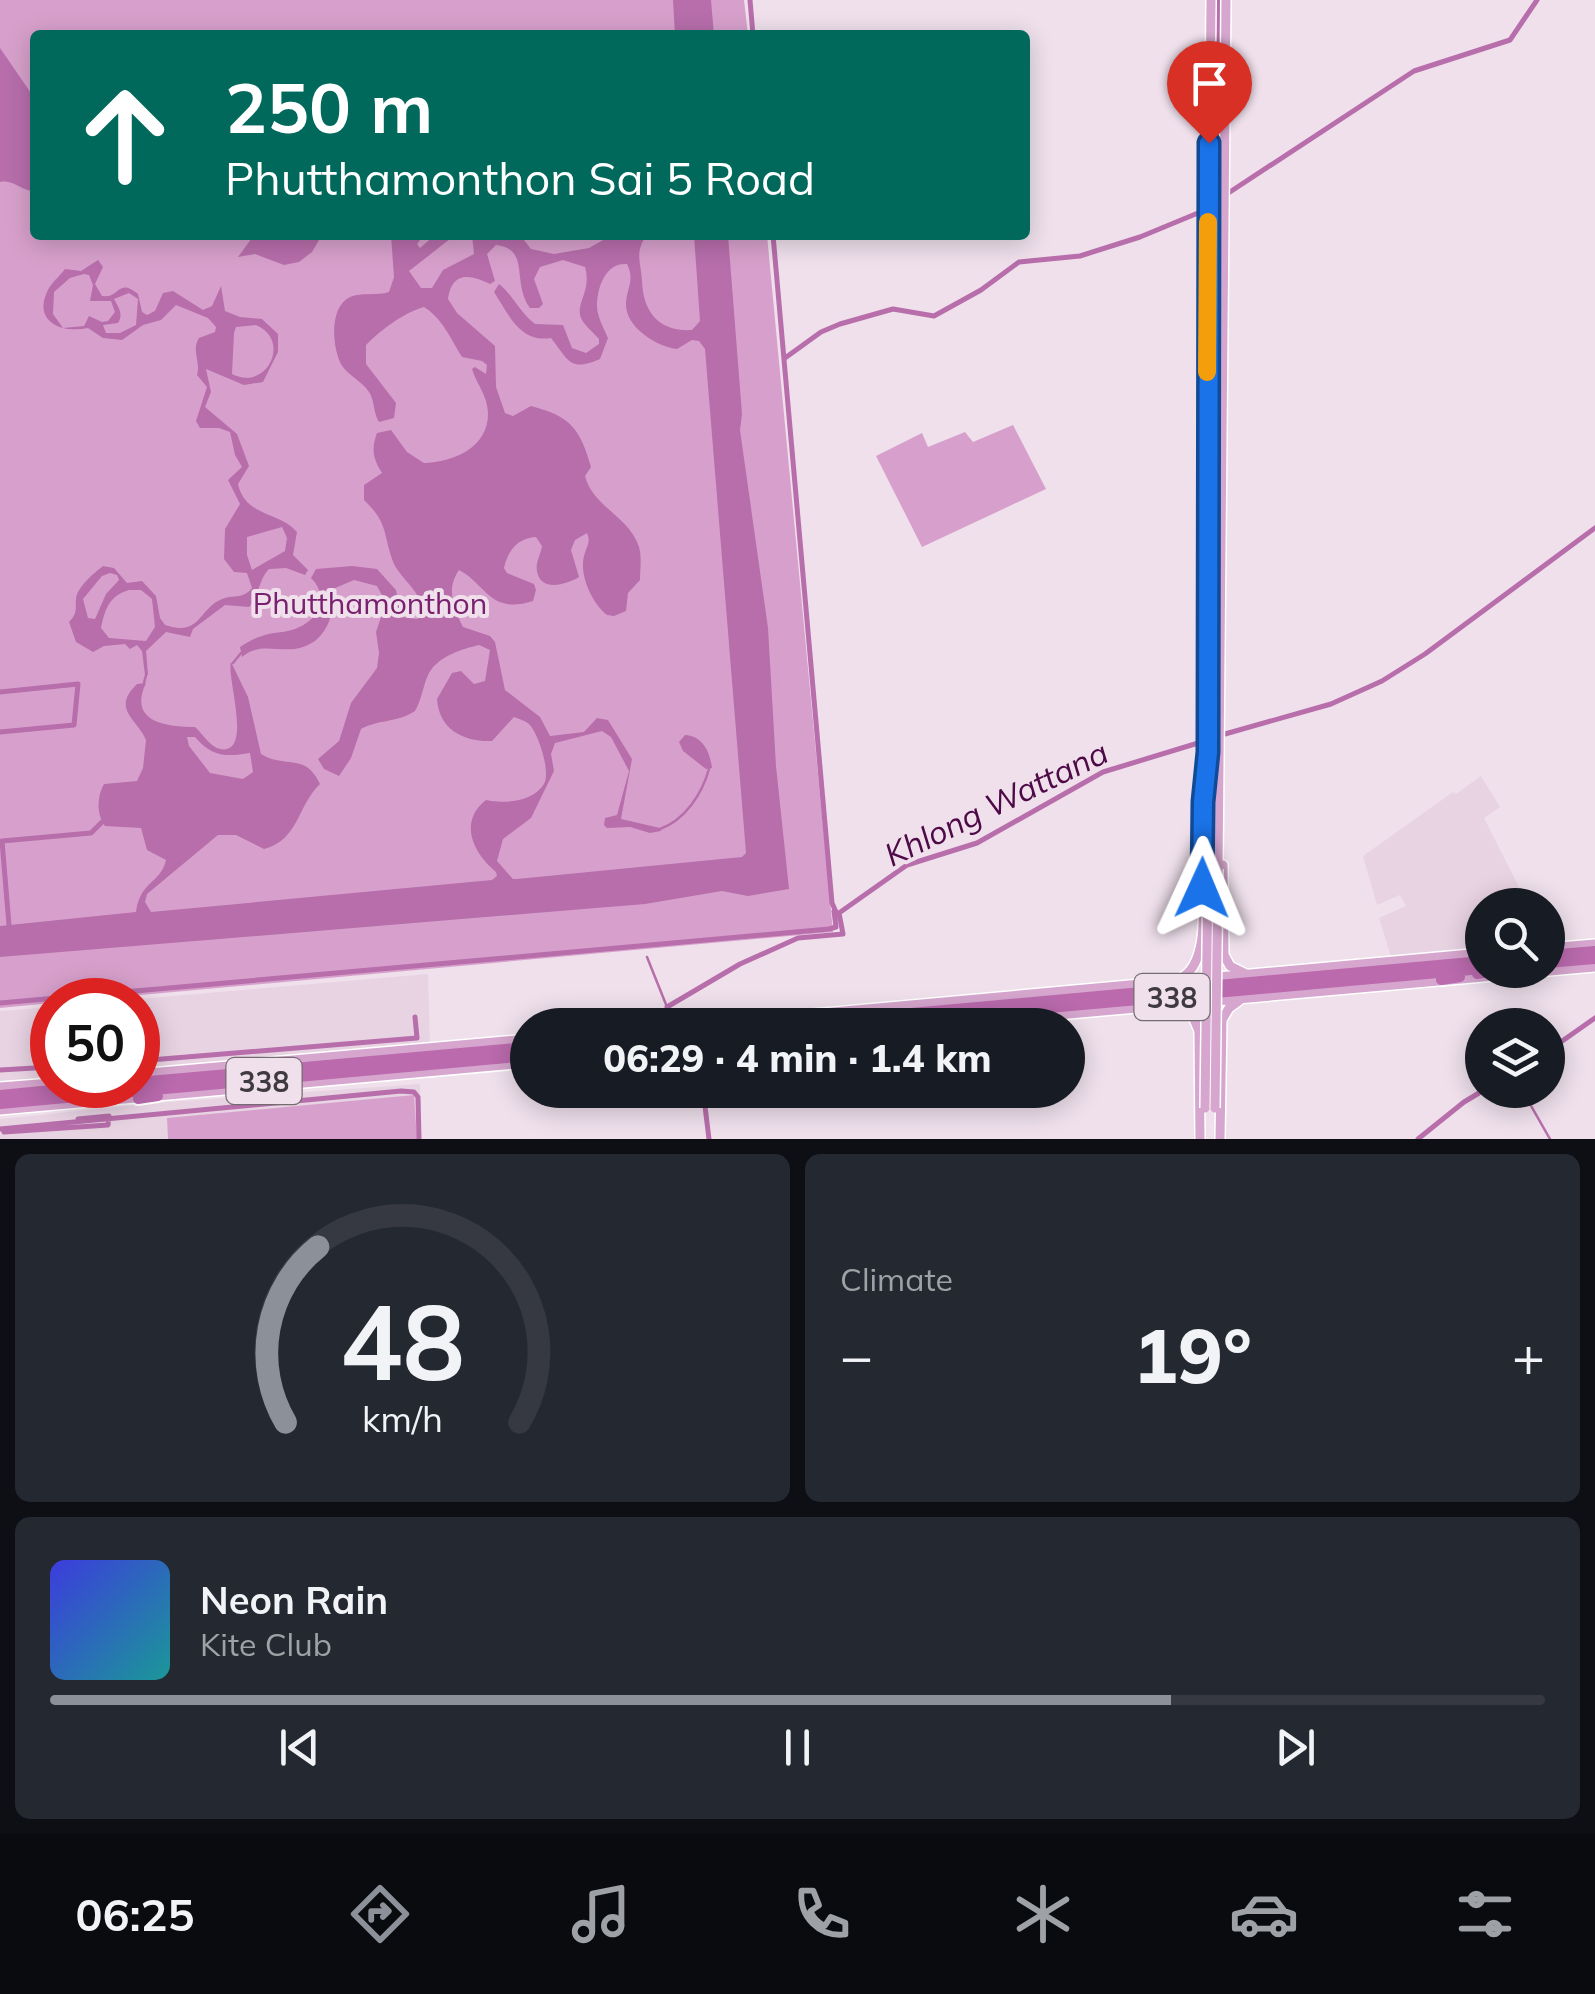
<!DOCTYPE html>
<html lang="en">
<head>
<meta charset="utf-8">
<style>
	body { margin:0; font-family:Mulish,sans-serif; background:#242831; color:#f1f3f6; height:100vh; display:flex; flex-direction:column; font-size:38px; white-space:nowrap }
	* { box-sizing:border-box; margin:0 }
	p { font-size:32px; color:#9ea1a6 }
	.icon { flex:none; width:55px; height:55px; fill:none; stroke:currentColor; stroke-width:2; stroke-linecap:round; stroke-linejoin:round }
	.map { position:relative; height:1139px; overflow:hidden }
	.panel { display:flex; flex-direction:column; gap:15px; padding:15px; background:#0d0f14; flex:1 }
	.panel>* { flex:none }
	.banner { position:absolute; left:30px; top:30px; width:1000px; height:210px; border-radius:10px; box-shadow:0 5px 25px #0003; background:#00695c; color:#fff; overflow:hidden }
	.tools { position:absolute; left:1465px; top:888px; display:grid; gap:20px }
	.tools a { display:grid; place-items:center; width:100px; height:100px; border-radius:50%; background:#171b24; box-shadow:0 5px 25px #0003; font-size:50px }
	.speed { position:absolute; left:30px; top:978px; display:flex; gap:20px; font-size:50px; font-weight:700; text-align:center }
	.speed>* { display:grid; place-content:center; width:130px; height:130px; border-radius:50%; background:#171b24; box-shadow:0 5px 25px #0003; line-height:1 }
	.speed .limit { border:15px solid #d22; background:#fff; color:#111 }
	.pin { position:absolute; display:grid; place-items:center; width:85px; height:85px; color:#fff; margin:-102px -42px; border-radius:50% 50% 50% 0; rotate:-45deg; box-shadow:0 0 10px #0007 }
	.pin .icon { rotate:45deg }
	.me { position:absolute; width:110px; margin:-55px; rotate:1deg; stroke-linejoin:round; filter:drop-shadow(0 0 8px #0008) }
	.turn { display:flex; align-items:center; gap:35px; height:210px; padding:0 30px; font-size:45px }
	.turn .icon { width:130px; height:130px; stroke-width:2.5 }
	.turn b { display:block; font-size:70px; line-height:85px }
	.big { font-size:75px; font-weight:800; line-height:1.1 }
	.panel .tile { flex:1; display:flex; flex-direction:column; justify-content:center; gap:15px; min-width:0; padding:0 35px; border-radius:15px; background:#242831 }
	.panel .dial { align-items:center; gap:0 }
	.dial svg { height:260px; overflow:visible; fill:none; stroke:#363941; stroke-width:7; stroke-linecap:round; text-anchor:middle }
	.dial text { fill:#f1f3f6; stroke:none }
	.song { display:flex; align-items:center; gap:30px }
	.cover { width:120px; height:120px; border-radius:15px; background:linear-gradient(135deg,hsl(240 70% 55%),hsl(180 70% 35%)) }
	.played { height:10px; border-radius:5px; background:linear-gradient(90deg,#8c9099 75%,#363941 75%) }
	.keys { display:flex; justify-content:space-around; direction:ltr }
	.heat { display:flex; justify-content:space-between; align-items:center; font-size:55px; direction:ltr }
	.panel .tiles { flex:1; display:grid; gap:15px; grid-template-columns:1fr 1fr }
	.tile:last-child { grid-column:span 2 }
	.trip { position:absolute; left:510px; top:1008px; width:575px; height:100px; border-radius:50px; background:#171b24; box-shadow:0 5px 25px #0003; font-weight:800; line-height:100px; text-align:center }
	.menu { display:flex; height:160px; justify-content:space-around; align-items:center; background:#090b0e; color:#9ea1a6 }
	.menu .icon { width:70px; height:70px }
	.menu .on { color:#8c9099 }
	.menu b { font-size:45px; color:#f1f3f6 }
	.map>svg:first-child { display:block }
</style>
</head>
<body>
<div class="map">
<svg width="1595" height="1139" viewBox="0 0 1595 1139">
	<rect width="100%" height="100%" fill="#efe0ec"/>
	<!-- built -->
	<path fill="#e8d3e3" d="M1481,776L1500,807L1484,818L1528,905H1482V949L1391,957L1379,918L1406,906L1400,895L1377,905L1363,856L1453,792L1456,794Z
		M428,974L430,1045L138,1071V1000H127Z
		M52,1007V1079L0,1083V1011Z
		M420,1084L421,1139H0V1119L167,1102Z"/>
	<!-- green -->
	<path fill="#d7a0cc" d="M0,0H744L748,35H35V235H767L833,932L86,1000H52V1003L0,1008Z
		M1013,425L1046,489L922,547L876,456L922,433L928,447L965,432L973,442Z
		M414,1095L417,1139H168L167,1118Z"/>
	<!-- water -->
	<path fill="#b76eab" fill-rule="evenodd" d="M673,0H711L714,35H675Z
		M0,48L35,99V191C22,192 14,179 0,182Z
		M254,235H322L312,252L299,262L284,265L255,254L238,257Z
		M391,235H424L417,244L420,248L435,235H455L409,271L421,288H432L443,270L474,254L472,235H520L531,249L554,254L589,248L612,235H647C634,252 641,262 642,281C643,312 659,332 692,330L700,321L694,235H728L742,414L740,430L768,628L776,766L789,889L748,896L722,891L645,904L0,957V926L136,912C140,881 161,883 166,860L147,850L141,828L105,826C96,814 97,796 104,784L137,781L143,768L146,740C137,719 111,709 137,684L146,683C128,721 164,727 195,727C202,733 210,747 220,749C254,756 226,676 231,662L248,697L261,754C286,769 305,752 320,784C297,806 299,840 264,849L236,835H218L147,894L145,902L151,912L492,880L497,876L496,872C473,853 458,822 486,800C504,804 533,802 544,784C551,771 538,733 529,724C526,721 519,719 514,717L492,741C464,742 439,730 437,699L452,673L461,671L474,684L485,681L490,650L479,645C462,649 439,656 429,673C423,685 422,699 415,711C397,723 379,719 361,729L351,758L339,776L324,769L318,759L339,741L351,703L377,668L379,653L376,632L384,608V599L377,586L354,580L335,588C334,615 327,644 295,649C275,651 258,643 242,657L240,647C247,643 254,638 262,636C272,632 284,633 295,629C319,620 330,597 311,578L316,569L352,566L377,569L396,590L401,617L417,619L422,616C424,590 399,580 392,559C383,531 387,522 364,500V485L382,473C373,459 371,449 377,433L391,430L407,452L424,463C453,462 488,448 488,414C488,396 476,383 472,369L475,367L486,374L487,365L482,361L462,357C451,339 442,318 424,307C403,313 381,330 366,345V364L396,403L394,418L379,422C373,413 375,401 369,392C362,381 347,375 341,364C332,346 329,307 350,297C361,292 377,296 389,292L394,277ZM496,245C531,249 511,282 530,308H539L543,304L534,279L540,267L563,260L585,267C592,291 575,303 581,318C584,325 594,333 599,339V344L586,353L572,348L563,325L535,324C520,313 513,295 499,284L494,292C509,315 520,343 551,338C569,361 570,372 600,359L608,338C604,329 597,316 597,306C597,287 606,262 627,264C635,280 627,287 626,303C625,327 656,346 677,349L692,340L699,341L705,349L746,853L742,857L517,879H513L497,861L503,839L531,818L554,771L551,754L555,743L602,731L611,737L629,771L617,815L605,818L604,825L607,828L630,827L650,833L661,831L660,828L621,819L632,759L608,720L597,718L584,732L550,736L540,717L505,690L495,642L490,636L463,627C453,607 446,589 459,570C486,584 490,615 533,601L536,590L534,584L507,573L504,568C508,550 518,538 536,537L542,546C541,554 535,563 537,571C540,593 568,584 579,577L571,550L575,540L587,533C591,543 587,545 584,556C579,575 592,603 607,615L614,616L626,611L628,593L640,580C640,570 642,557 639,547C629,516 593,507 585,476L591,467C580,428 570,416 531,406L513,416L505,413L496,387L495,346L457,313L448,299C452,271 470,274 490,284L495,281L487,254ZM187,737H195C212,757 226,757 250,753L253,772L243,779L210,773L189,746Z
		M98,260L103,267L95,284L102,296C120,299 117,277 138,294L142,312L147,315L155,311L163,293L173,291L203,310L212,306L221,286L225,311L240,317L262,319L278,334V352L263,382L244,385L206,369L211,392L205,407L237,434L249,466L238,484C245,517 279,511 297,532L293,555L308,570L305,575L286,568L269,569C258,580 259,598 249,607L225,605L193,629L190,637L166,632L146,651L148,675H145L142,651L137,645L130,649L125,644L104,646L93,652L76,642L69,622C78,612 75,611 76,599C77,587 94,573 103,566L114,568L127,583L142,581L156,596L160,618L165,625C201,637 198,609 222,599C235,594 242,600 252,588L247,573L234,572L224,559L225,529L240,504L228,480L242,467L235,455L230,432L219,428H200L196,421L207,387L197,375C201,362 191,350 199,338L215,332L216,327L208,318L176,305L161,320L143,325L122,340L103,338L88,328C60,334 31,320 49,288C54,280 60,276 65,269L81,271ZM84,274L89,275L93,285L90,301H111L115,312L108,321L102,322L89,316L84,326L63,328L53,314L54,292L70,278ZM129,293L138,299L136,325L120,333H106L103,325L118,323C124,314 118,307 114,299ZM256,325C292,340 267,392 232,374L234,333L236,327ZM282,527L287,538L285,551L252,570L247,555V537ZM110,573L117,575L119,580L106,594L95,619L88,618L83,599L102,576ZM129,590H141L152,599L155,627L146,641L109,638L101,628C105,609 109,596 129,590Z
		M685,735C703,736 710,752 712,768L706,769L683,751L679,742Z"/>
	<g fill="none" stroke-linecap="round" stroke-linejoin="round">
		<!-- stream -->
		<path stroke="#b76eab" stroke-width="2.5" d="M233,663L241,653
			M144,683L146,675
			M660,829C685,820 702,794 709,769
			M647,957L667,1007
			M1522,1090L1550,1139"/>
		<!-- canal -->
		<path stroke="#b76eab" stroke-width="5" d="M750,0L753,35
			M1218,95L1219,0
			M773,235L832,903L836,912
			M785,358L821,332L840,324L893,309L934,316L981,290L1019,262L1080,256L1140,237L1198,213L1414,71L1510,40L1537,0
			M1214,448L1218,110
			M0,692L78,684L74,725L0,732
			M1218,736L1331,704L1382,681L1425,654L1595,528
			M1213,825L1214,464
			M9,925L2,841L91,833L102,822
			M0,1003L829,929L836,927L834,911
			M676,1025L667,1007L740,964L798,938L843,934L839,913L907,865L977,843L1103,772L1208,740
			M1548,1051L1595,1018
			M138,1061L417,1038L415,1017
			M0,1070L52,1067
			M703,1090L709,1139
			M0,1129L401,1091L414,1092L418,1097L419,1139
			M4,1132L108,1125L109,1116L78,1119
			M1418,1139L1464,1102L1484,1090"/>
		<!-- major casing -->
		<g stroke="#fff" stroke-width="12">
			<path id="major" d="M1223,865L1224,955L1230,966L1244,973
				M1208,869L1207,437L1211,0
				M1218,869L1226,0
				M1548,948L1595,944
				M1179,979C1212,965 1202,896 1203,864
				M1173,1004L1193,1017L1199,1031L1200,1139
				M690,1025L1482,953
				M946,1025L1595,967
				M138,1074L528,1039
				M0,1087L52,1083
				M0,1110L528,1063
				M1220,1139L1222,1020L1229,1008L1240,1000"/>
		</g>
		<!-- highway casing -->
		<g stroke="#fff" stroke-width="14">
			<path id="highway" d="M1548,955L1595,951
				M1548,963L1595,959
				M1477,974L1501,970
				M1441,980L1460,977
				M779,1025L1482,961
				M861,1025L1482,969
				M138,1082L528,1047
				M0,1095L103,1085
				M138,1099L158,1096
				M0,1104L528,1056"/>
		</g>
		<!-- major -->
		<use href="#major" stroke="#d6a6ce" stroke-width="9"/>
		<!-- highway -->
		<use href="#highway" stroke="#ba6aad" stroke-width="10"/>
		<!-- major-bridge casing -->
		<g stroke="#fff" stroke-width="12" stroke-linecap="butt">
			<path id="major-bridge" d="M1205,1108L1208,869
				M1215,1108L1218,869"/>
		</g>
		<!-- major-bridge -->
		<use href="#major-bridge" stroke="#d6a6ce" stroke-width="9"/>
	</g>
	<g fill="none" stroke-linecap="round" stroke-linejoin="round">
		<!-- route casing -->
		<g stroke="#114b97" stroke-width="25">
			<path id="route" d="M1202,888L1203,802L1208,752L1209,143"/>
		</g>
		<!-- route -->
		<use href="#route" stroke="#1a73e8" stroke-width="18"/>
		<!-- slow -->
		<path stroke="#f59e0b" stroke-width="18" d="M1207,372L1208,222"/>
	</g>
	<g text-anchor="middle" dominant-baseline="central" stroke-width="8" stroke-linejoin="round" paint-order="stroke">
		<!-- shield labels -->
		<g fill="#efe0ec" stroke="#746c72" stroke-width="2.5">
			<rect x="1134.5" y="974" width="75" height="46" rx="8"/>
			<rect x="226.5" y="1058" width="75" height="46" rx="8"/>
		</g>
		<g font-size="28" font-weight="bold" fill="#3f3a3e">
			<text x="1172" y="997">338</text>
			<text x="264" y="1081">338</text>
		</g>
		<!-- park labels -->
		<g font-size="30" fill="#79206e" stroke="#efe0ec">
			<text x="370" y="603">Phutthamonthon</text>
		</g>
		<!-- water labels -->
		<g font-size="32" font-style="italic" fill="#4e0947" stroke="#efe0ec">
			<text transform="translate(996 803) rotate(-26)">Khlong Wattana</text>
		</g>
	</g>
</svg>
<div class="tools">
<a><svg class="icon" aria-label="search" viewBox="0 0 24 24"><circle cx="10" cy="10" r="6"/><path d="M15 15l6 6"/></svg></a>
<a><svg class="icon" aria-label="layers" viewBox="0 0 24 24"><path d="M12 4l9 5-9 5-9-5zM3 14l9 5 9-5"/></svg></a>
</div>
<div class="speed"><div class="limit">50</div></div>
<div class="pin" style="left:1209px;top:143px;background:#d93025"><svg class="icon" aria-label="arrive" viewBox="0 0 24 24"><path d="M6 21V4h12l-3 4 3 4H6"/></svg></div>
<svg class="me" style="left:1202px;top:888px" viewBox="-20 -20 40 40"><path d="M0-17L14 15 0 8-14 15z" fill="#1a73e8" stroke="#fff" stroke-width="4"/></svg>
<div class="trip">06:29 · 4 min · 1.4 km</div>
<div class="banner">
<div class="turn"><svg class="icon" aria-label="ahead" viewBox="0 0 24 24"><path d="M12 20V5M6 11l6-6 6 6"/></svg><div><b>250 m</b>Phutthamonthon Sai 5 Road</div></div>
</div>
</div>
<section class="panel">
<div class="tiles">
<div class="tile dial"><svg viewBox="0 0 100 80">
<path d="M14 69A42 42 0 1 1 86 69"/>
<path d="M14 69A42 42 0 0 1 24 15" stroke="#8c9099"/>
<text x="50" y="56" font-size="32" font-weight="700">48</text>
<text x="50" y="72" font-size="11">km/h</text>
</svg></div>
<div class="tile"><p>Climate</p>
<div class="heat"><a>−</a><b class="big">19°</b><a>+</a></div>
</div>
<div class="tile">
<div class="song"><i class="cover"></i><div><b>Neon Rain</b><p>Kite Club</p></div></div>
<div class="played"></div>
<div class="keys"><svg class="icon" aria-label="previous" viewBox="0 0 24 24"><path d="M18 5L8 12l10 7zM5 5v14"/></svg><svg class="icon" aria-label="pause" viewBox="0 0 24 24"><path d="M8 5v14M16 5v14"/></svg><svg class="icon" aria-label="next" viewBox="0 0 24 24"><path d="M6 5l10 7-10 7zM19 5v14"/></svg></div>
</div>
</div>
</section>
<nav class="menu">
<b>06:25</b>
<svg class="icon on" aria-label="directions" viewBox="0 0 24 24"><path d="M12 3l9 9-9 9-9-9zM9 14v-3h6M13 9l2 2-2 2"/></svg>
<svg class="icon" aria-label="music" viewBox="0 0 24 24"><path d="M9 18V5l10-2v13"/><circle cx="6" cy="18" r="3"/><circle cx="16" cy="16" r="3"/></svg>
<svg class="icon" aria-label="phone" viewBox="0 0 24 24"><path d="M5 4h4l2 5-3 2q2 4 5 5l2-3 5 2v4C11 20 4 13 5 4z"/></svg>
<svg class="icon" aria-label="climate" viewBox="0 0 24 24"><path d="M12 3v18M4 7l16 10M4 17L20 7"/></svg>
<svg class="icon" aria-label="car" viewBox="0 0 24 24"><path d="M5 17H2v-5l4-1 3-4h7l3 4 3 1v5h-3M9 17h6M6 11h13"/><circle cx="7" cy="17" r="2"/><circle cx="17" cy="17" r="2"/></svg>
<svg class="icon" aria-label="filters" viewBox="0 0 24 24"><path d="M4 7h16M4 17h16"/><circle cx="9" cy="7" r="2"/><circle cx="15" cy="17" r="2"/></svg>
</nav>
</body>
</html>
